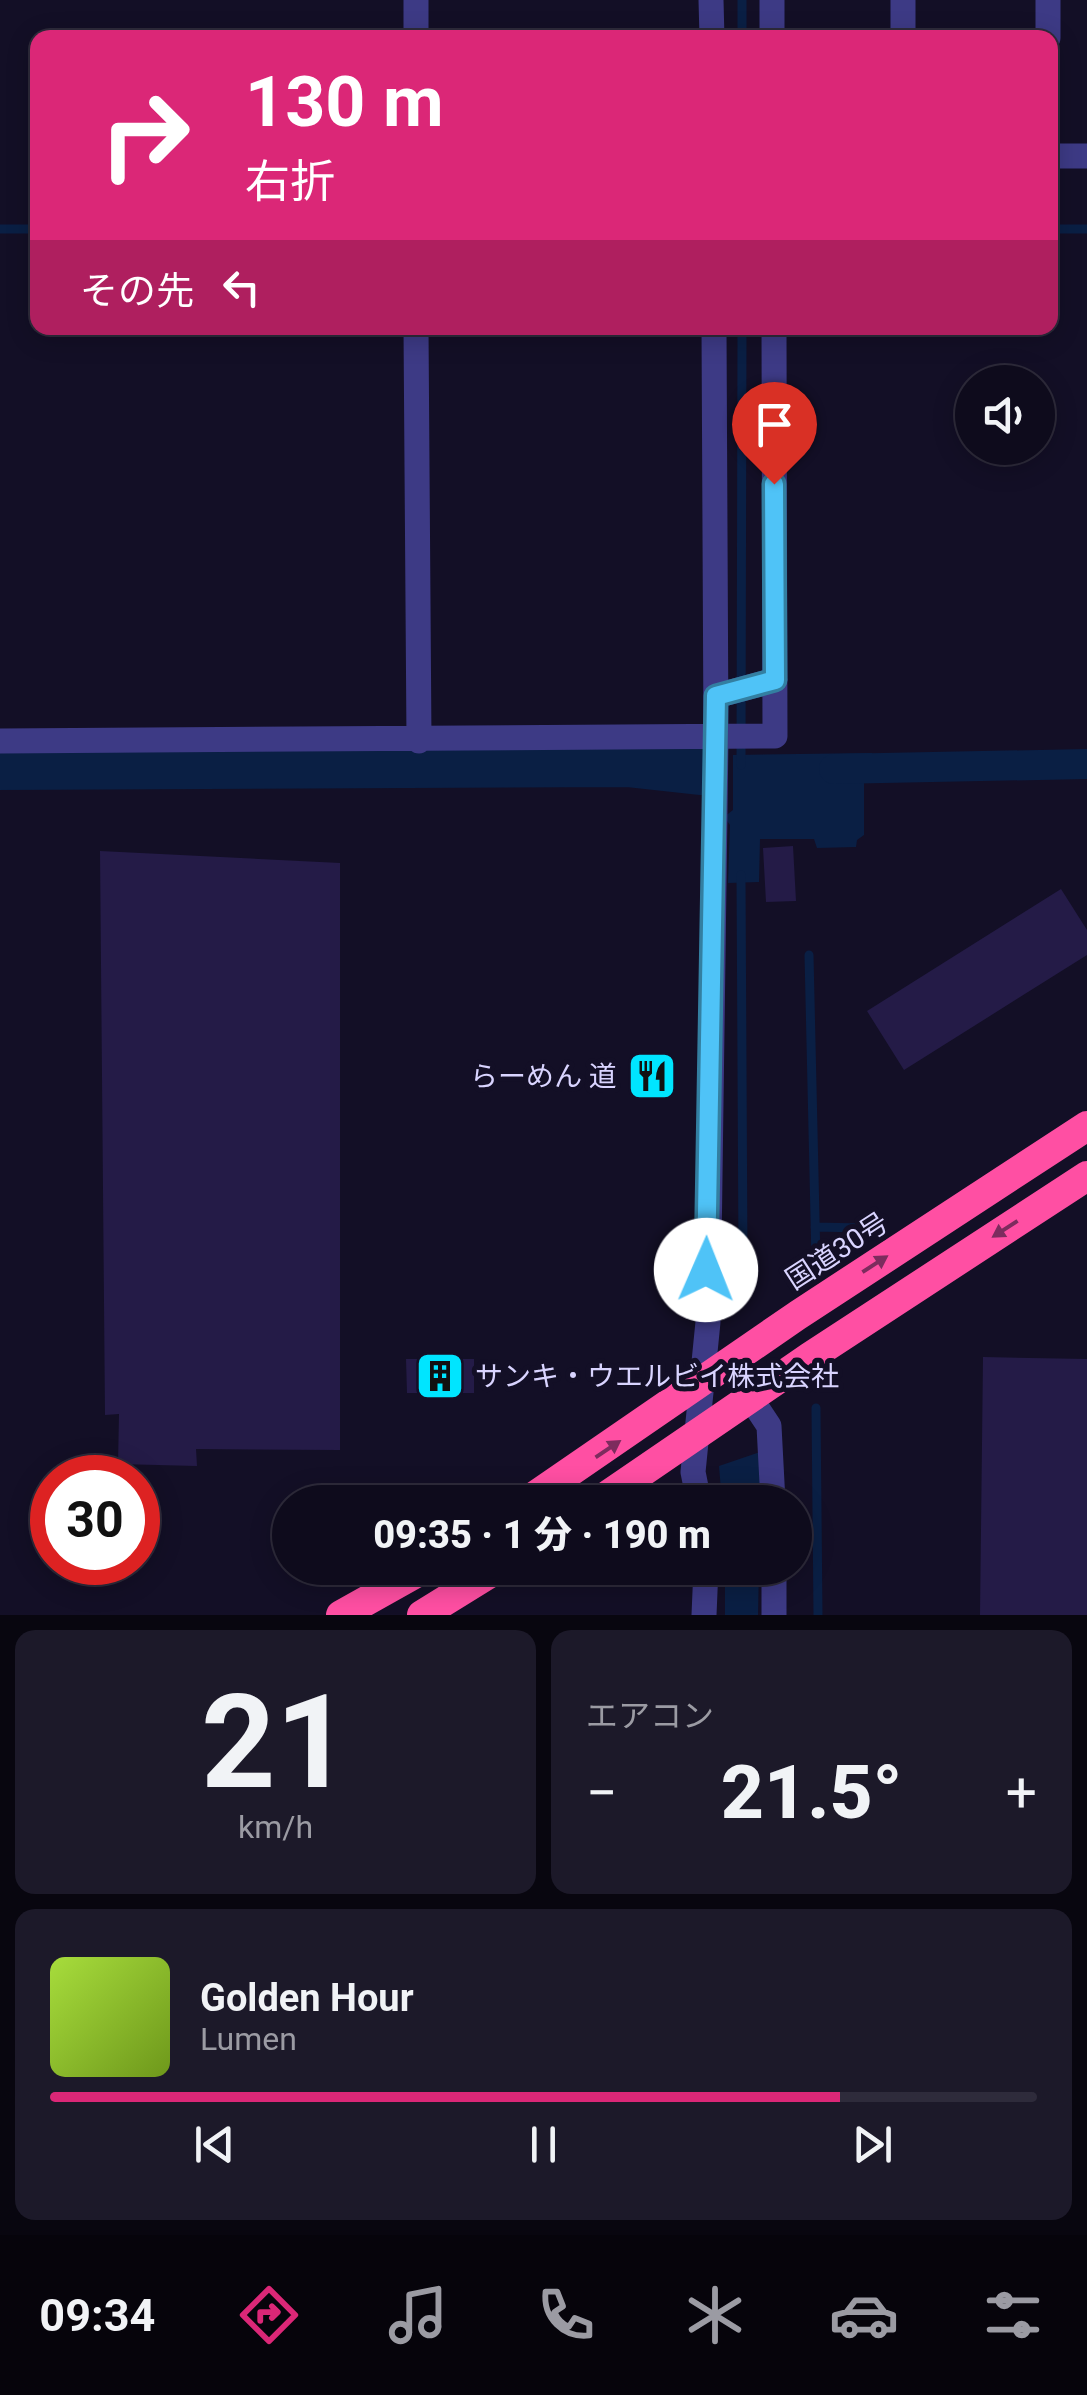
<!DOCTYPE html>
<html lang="ja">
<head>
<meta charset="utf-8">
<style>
	body { margin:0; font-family:Roboto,"Noto Sans JP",sans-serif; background:#1c1929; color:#f1f3f6; height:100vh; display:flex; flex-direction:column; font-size:38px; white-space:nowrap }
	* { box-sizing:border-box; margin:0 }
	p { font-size:32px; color:#9b9ba3 }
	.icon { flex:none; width:55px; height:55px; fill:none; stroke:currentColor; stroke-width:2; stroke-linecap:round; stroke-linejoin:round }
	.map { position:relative; height:1615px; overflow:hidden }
	.sheet { display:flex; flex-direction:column; gap:15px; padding:15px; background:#08060f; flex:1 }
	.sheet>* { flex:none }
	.hud { position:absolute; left:30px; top:30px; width:1028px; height:305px; border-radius:20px; box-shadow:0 5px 25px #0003,0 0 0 2px #2e2b3b; background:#db2777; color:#fff; overflow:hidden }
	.buttons { position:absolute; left:955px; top:365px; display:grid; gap:20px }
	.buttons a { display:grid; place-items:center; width:100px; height:100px; border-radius:50%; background:#0e0b1c; box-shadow:0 5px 25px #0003,0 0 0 2px #2e2b3b; font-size:50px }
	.speed { position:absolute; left:30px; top:1455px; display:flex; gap:20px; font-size:50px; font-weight:700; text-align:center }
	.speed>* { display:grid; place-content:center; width:130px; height:130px; border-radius:50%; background:#0e0b1c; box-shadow:0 5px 25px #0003,0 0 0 2px #2e2b3b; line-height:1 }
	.speed .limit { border:15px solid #d22; background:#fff; color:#111 }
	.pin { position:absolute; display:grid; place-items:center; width:85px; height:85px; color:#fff; margin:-102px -42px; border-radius:50% 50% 50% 0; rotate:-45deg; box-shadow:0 0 10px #0007 }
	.pin .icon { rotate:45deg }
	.me { position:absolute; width:110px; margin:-55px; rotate:1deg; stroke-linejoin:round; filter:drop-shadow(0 0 8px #0008) }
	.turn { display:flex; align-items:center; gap:35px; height:210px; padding:0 50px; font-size:45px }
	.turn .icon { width:130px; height:130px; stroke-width:2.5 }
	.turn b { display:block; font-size:70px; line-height:85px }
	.then { display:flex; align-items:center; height:95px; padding:0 50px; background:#0003; gap:20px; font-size:38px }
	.big { font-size:75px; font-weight:800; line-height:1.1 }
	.sheet .card { flex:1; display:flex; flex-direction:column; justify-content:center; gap:15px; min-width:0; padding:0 35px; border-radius:20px; background:#1c1929 }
	.sheet .dial { align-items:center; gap:0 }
	.dial b { font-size:130px; line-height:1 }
	.song { display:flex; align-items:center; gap:30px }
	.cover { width:120px; height:120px; border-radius:15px; background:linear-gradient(135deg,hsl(80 70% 55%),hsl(80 70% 35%)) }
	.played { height:10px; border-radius:5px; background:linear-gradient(90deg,#db2777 80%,#2e2b3b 80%) }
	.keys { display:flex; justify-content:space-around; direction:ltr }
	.heat { display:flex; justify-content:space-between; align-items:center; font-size:55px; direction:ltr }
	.sheet .tiles { flex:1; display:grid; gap:15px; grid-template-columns:1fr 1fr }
	.card:last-child { grid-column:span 2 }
	.trip { position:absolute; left:272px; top:1485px; width:540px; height:100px; border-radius:50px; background:#0e0b1c; box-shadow:0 5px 25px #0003,0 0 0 2px #2e2b3b; font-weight:800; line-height:100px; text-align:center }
	.menu { display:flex; height:160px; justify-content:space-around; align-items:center; background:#06040b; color:#9b9ba3 }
	.menu .icon { width:70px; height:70px }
	.menu .active { color:#db2777 }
	.menu b { font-size:45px; color:#f1f3f6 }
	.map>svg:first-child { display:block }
</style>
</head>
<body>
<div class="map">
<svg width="1087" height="1615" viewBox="0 0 1087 1615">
	<rect width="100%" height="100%" fill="#130f26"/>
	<!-- water -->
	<path fill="#0a1f44" d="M872,753L875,771L864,772V835L857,840L856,847L817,848L814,839H760L759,882L728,883L730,825L724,817L733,810V755Z
		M760,1452V1502H722L719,1466Z
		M725,1568H759L758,1615H725Z"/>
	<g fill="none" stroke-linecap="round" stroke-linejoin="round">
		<!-- stream -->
		<path stroke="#0a1f44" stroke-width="9" d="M742,38V0
			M0,229H38
			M1050,229H1087
			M660,765L693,788
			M741,765L742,328
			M741,875L743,1261
			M809,955L816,1261
			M815,1227L862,1228
			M816,1408L818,1615"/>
		<!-- canal -->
		<path stroke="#0a1f44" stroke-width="30" d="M834,769L1087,764"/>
		<!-- river -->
		<path stroke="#0a1f44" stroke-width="52" d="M0,764L627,761L700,769"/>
	</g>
	<!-- building -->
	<path fill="#241b47" d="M793,846L796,901L766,902L763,848Z
		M100,851L340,863V1450L196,1449L197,1466L118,1464L119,1414L105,1415Z
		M1061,889L1087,930V955L904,1070L867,1011Z
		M983,1357L1087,1359V1615H980Z
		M406,1359H474V1393H407Z"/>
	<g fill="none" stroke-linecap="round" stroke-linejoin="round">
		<!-- minor -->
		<path stroke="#3d3a85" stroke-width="25" d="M711,0L712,38
			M772,0V38
			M416,38V0
			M903,38V0
			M1048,38V0
			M1050,156H1087
			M416,328L419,741
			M716,696L775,680
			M0,741L775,736L774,328
			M728,1364L769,1426L773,1502
			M699,1502L693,1472L708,1322L716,737L714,328
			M774,1568V1615
			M704,1615L706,1568"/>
		<!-- highway -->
		<path stroke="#ff4fa3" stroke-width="30" d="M526,1502L798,1315L1087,1126
			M598,1502L810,1357L1087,1176
			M341,1615L425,1568
			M422,1615L498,1568"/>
	</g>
	<!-- one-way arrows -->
	<defs><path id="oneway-solid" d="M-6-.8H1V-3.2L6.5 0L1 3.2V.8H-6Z" transform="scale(2.5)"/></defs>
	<g fill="#7d2c5e">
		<use href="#oneway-solid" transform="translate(1005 1229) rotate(147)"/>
		<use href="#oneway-solid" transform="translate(875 1264) rotate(-33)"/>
		<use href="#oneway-solid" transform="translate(608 1449) rotate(-34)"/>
	</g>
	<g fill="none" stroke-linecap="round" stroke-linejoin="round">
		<!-- route casing -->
		<g stroke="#337fa1" stroke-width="25">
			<path id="route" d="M706,1270L716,696L775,680L774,484"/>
		</g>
		<!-- route -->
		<use href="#route" stroke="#4fc3f7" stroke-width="18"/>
	</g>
	<!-- icons -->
	<defs>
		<g id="restaurant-square" transform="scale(2.5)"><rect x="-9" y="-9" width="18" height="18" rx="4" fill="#00e5ff" stroke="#130f26"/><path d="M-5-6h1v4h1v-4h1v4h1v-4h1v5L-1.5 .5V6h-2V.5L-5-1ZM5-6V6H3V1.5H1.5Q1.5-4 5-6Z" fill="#111"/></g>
		<g id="building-square" transform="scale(2.5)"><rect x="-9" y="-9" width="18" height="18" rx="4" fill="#00e5ff" stroke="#130f26"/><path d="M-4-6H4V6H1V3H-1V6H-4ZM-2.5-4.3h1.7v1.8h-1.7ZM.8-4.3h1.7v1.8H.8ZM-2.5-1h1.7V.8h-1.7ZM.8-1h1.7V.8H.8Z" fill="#111"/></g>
	</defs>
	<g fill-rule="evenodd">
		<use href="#restaurant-square" x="652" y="1076"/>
		<use href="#building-square" x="440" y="1376"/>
	</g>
	<g text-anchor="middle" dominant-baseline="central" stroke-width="10" stroke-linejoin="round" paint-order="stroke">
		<!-- poi labels -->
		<g font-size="28" fill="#d9d4ff" stroke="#130f26" text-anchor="end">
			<text x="617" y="1076">らーめん 道</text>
			<text x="475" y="1376" text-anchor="start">サンキ・ウエルビイ株式会社</text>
		</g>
		<!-- street labels -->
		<g font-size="28" fill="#d9d4ff" stroke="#130f26">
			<text transform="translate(837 1251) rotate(-33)">国道30号</text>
		</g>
	</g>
</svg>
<div class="buttons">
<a><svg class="icon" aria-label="sound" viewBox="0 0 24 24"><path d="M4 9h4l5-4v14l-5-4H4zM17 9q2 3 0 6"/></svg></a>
</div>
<div class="speed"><div class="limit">30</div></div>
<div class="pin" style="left:774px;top:484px;background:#d93025"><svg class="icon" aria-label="arrive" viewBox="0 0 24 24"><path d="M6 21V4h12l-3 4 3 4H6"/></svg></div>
<svg class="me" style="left:706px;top:1270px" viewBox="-20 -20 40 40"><circle r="19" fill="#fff"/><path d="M0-13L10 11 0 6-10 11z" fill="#4fc3f7"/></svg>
<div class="trip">09:35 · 1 分 · 190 m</div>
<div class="hud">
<div class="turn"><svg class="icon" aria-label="right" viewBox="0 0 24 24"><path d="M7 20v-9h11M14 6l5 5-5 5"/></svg><div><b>130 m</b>右折</div></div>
<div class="then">その先<svg class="icon" aria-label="left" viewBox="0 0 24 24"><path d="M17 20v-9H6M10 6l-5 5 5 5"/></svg></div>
</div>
</div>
<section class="sheet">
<div class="tiles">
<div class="card dial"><b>21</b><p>km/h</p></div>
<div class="card"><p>エアコン</p>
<div class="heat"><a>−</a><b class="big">21.5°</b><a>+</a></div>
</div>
<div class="card">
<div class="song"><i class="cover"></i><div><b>Golden Hour</b><p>Lumen</p></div></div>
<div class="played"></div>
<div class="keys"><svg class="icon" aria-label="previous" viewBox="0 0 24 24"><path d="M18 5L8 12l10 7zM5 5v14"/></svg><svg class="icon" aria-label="pause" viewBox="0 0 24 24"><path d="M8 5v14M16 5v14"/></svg><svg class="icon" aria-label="next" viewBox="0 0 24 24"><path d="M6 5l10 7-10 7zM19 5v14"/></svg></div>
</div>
</div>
</section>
<nav class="menu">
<b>09:34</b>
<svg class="icon active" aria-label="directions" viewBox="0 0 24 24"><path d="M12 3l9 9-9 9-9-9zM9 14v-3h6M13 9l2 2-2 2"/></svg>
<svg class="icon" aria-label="music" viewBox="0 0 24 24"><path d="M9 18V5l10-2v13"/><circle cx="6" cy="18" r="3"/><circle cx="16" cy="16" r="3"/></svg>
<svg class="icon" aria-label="phone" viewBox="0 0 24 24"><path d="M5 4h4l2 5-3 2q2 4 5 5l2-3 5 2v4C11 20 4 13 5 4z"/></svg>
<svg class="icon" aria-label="climate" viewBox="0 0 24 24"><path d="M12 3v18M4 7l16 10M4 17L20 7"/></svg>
<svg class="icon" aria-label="car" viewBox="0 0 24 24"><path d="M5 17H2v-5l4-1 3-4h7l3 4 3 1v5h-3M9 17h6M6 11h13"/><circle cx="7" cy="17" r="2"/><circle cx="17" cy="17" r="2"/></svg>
<svg class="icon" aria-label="filters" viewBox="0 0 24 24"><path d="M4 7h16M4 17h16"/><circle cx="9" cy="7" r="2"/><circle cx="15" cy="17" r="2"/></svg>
</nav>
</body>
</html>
